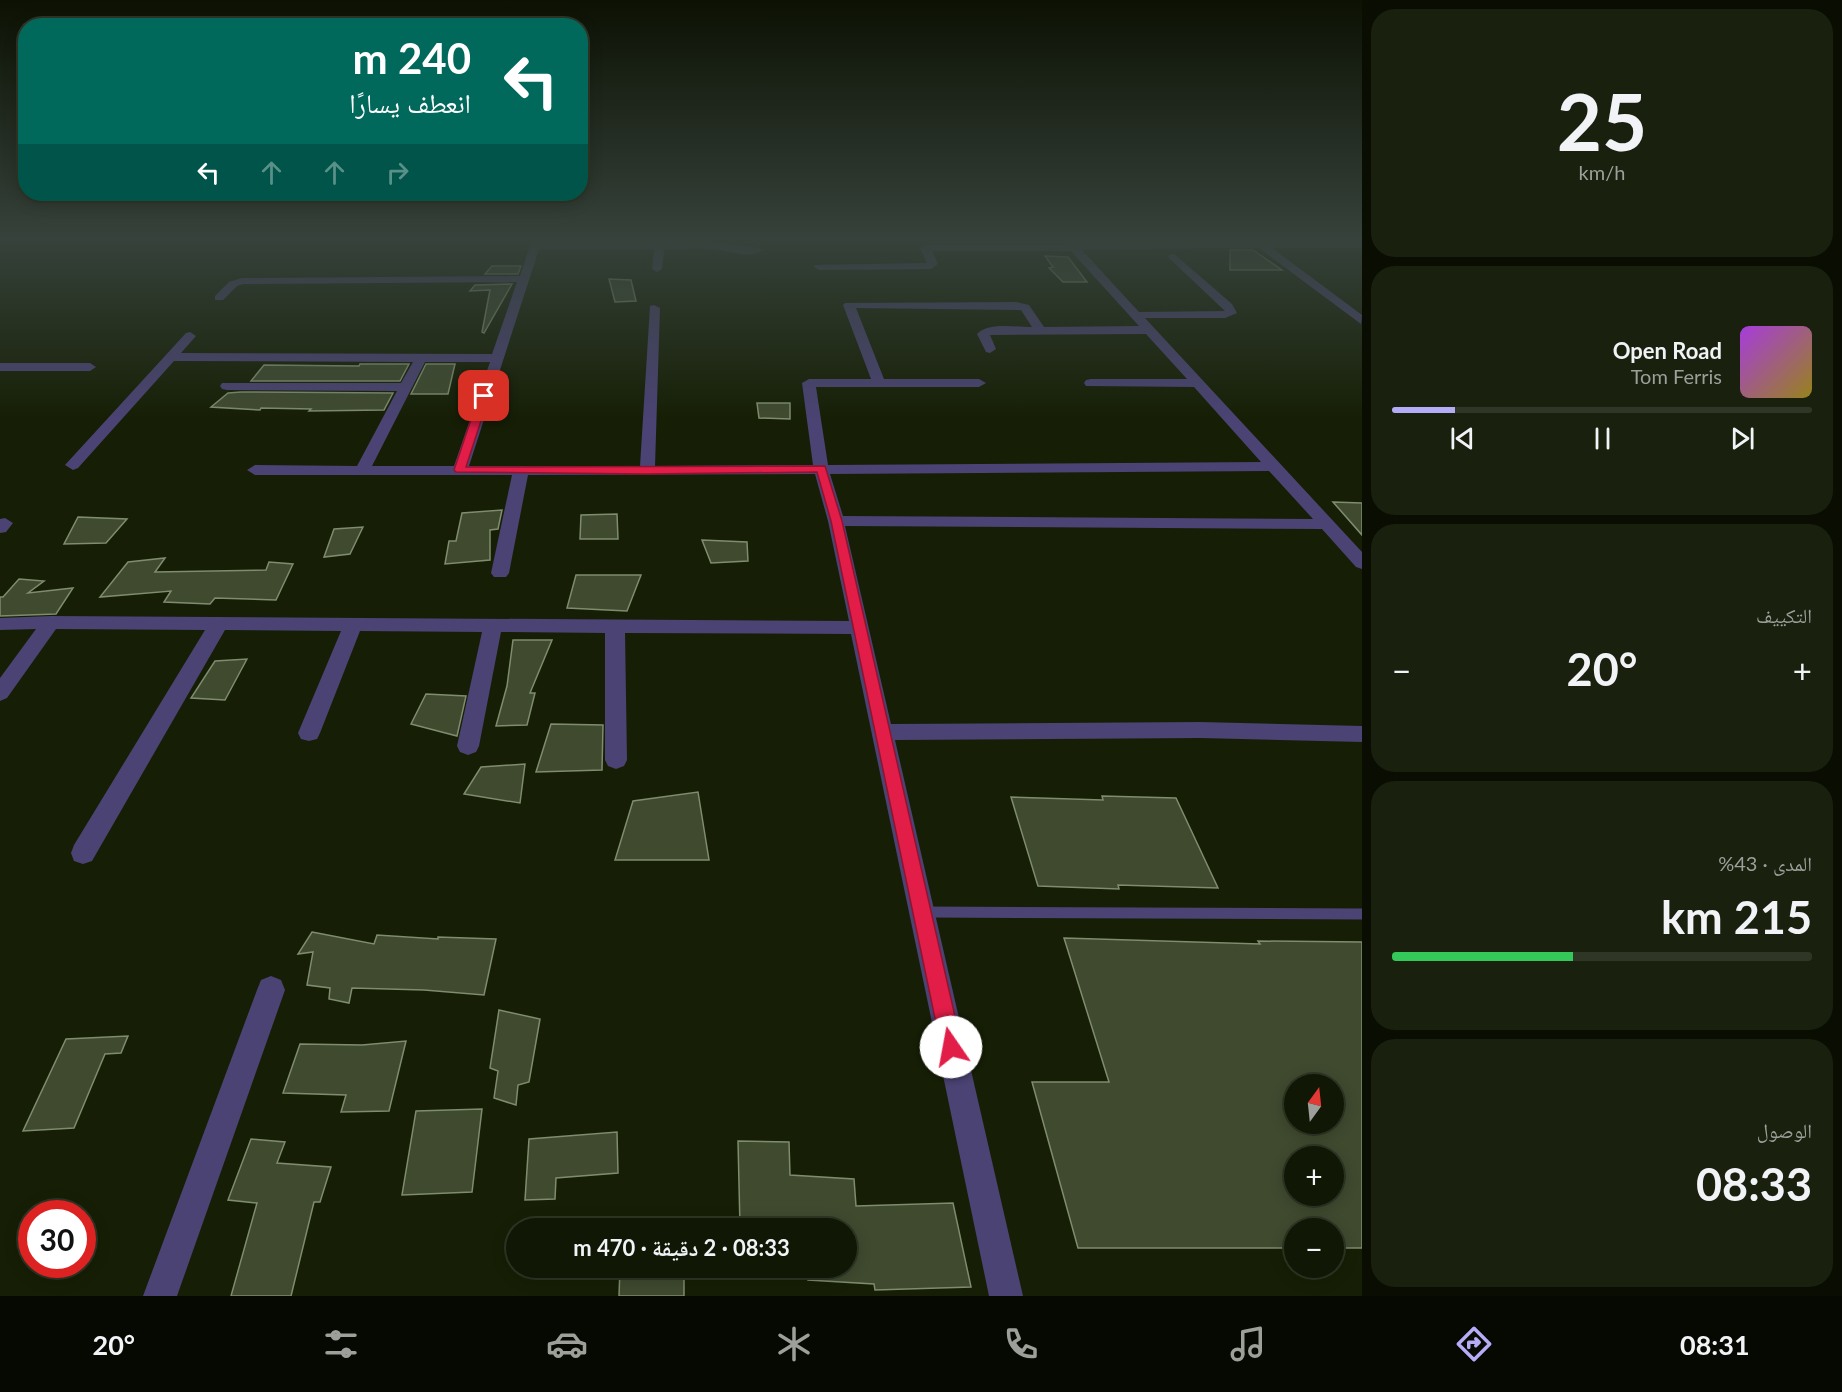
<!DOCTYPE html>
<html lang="ar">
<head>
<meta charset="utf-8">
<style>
	body { margin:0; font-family:Lato,"Noto Naskh Arabic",sans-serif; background:#19200e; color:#f1f3f6; direction:rtl; height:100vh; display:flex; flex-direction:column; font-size:22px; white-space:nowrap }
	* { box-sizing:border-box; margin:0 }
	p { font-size:20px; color:#9c9f9a }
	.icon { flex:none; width:33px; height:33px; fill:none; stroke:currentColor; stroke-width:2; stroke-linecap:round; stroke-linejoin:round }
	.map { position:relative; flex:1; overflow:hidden; direction:ltr }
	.details { display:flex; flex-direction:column; gap:9px; padding:9px; background:#090d02; width:480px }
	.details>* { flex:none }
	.banner { position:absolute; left:18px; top:18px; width:570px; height:183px; border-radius:24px; box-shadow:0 3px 15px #0003,0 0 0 2px #303626; direction:rtl; background:#00695c; color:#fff; overflow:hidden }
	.needle { width:39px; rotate:15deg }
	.fabs { position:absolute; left:1284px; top:1074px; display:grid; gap:12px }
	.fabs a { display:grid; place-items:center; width:60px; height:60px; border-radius:50%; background:#101704; box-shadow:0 3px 15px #0003,0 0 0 2px #303626; font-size:30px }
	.speed { position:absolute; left:18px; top:1200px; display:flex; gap:12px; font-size:30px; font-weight:700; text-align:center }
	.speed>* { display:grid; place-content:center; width:78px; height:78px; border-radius:50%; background:#101704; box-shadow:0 3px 15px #0003,0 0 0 2px #303626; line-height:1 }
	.speed .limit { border:9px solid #d22; background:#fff; color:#111 }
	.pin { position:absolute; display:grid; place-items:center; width:51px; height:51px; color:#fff; margin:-26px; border-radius:12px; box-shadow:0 3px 9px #0006 }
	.me { position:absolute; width:66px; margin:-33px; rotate:348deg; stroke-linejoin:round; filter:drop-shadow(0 0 4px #0008) }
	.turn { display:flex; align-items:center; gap:21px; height:126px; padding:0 18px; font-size:27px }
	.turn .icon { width:78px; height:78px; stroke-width:2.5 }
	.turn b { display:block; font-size:42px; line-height:51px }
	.lanes { display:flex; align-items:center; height:57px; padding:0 18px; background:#0003; justify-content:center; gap:30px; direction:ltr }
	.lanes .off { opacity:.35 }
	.big { font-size:45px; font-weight:700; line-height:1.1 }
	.details .tile { flex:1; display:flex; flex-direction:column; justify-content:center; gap:9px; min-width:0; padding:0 21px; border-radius:24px; background:#19200e }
	.details .dial { align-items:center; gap:0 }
	.dial b { font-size:78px; line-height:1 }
	.song { display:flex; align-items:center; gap:18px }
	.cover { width:72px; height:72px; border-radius:9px; background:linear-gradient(135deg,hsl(280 70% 55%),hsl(50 70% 35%)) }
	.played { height:6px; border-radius:3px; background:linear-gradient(90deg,#b5acf8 15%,#303626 15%) }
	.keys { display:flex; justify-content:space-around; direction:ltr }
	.heat { display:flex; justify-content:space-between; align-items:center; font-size:33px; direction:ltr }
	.charge { height:9px; border-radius:4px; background:linear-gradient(90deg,#34c759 43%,#303626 0) }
	.trip { position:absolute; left:506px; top:1218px; width:351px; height:60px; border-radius:30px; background:#101704; box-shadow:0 3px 15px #0003,0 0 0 2px #303626; font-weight:700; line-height:60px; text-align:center; direction:rtl }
	.dock { display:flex; height:96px; justify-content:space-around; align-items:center; background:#060902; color:#9c9f9a }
	.dock .icon { width:42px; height:42px }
	.dock .selected { color:#b5acf8 }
	.dock b { font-size:27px; color:#f1f3f6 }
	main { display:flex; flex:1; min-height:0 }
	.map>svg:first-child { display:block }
</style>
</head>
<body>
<main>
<section class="details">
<div class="tile dial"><b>25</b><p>km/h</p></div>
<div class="tile">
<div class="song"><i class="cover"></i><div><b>Open Road</b><p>Tom Ferris</p></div></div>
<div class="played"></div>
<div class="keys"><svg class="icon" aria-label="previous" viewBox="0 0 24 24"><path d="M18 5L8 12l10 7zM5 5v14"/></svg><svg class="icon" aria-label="pause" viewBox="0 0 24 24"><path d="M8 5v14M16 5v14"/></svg><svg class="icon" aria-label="next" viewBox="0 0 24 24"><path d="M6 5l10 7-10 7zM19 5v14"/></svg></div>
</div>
<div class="tile"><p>التكييف</p>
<div class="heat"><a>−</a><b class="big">20°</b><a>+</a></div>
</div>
<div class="tile"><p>المدى · 43%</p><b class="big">215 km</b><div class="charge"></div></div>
<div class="tile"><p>الوصول</p><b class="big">08:33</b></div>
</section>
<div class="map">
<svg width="1362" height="1296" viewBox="0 0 1362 1296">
	<rect width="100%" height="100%" fill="#161f05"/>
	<!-- building -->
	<path fill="#3f4a2f" stroke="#7f8c6e" stroke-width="1.5" fill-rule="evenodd" d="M1230,250H1253L1282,270H1230Z
		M1045,256L1068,257L1087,282H1063L1049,268L1053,267Z
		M492,266H521L518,274H485Z
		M609,279L631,280L636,301L615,302Z
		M512,284L484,333L482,332L490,290L470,291L475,285Z
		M360,364H409L400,381H251L264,365L359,366Z
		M426,364H455L448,394H411Z
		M228,393L241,392L393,393L384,410L309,411L311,409L261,408L260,410L211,407Z
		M757,403H790V419L759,418Z
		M1333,502L1362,503V535Z
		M502,510L498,529L490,530V560L445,564L449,541H456L462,513Z
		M617,514L618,539H580L581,515Z
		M78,517L127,519L106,543L64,544Z
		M363,527L350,554L324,557L334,529Z
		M702,540L747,542L748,561L711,563Z
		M165,558L155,572L266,570L269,562L293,564L276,600L215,598L210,604L164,602L171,591L100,597L128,562Z
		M576,575H641L627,611L567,608Z
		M19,579L44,581L28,593L73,588L56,614L0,616V597H3Z
		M513,640H552L530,693H535L527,725L496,726L507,686Z
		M247,659L225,700L191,698L215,661Z
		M426,694L466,696L457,736L411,724Z
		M551,724L603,725L602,770L536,772Z
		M525,764L520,803L464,794L481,767Z
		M698,792L709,860H615L633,801Z
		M1102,796L1176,798L1218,888L1118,885L1119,889L1038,886L1011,797L1103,800Z
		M312,932L374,944L377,935L438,939V937L496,939L484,995L424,990L352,988L349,1003L329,999L330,988L307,985L313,952L298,954Z
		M1064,938L1260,944L1258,941L1362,942V1248H1334V1228H1294V1248H1078L1032,1082H1109ZM1294,1084H1334V1124H1294ZM1294,1156H1334V1196H1294Z
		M499,1010L540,1019L529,1082L518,1085L516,1105L494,1098L498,1071L490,1068Z
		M128,1036L121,1053L105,1054L74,1128L23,1131L66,1039Z
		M406,1041L389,1111L341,1112L346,1095L283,1093L300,1044L362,1045Z
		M482,1109L472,1192L402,1195L416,1111Z
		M617,1132L618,1173L556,1178L555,1199L525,1200L529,1139Z
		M251,1139L285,1142L277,1163L331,1167L320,1202H314L291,1296H231L257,1203L228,1200Z
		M738,1141L789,1142L790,1175L854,1179L856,1206L953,1203L971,1287L875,1290L874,1284L808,1280V1268H846V1228L740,1227Z
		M620,1268H684V1296H619Z"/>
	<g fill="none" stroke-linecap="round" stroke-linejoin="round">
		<!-- lane -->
		<path stroke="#4a4373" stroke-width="11" d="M924,912L1362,914"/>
		<!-- street -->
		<path fill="#4a4373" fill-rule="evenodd" d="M533,237H543L541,243H716C729,247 755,244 763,250C750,260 727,250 712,249C696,248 680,249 664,249L662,269L657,272L652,269L654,249H539L469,466H640L650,306L654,305L660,308L655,466L813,465L802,383L809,379H871L843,305L845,303L1016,302L1029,305L1044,327L1139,326L1071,251H932L938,264L931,269L819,270L814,267L815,265L927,263L920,248L925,245H1066L1059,237H1070L1075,243L1362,242V248H1272L1362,315L1361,324L1259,248L1081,249L1139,312L1225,311L1169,258L1168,256L1173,253L1232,304L1237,313L1225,318H1145L1362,552V569L1356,567L1322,529L845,526L891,724L1200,722L1362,726V742L1200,738L895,740L1023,1296H989L851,634L625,633L627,760L624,766L616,769L608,766L605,760V633L501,632L479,746L476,752L468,755L460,752L457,746L482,632L360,631L320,733L317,739L309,741L301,739L298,733L341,631L225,630L92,861L83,864L74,861L71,853L74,845L205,630L56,629L7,698L0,701V678L36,629L0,630V618L51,616L849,621L828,521L815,474L528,475L509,573L506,577H494L491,573L512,475H255L247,470L255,465L357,466L397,391L227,390L222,389L220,386L222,383H401L413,362L174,361L78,468L73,470L65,465L186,333L190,332L196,336L181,353L492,354L517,282L243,284L237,286L223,300H215V296L229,282L242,278L520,276ZM856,308L1021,310L1032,327C1016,327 988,322 977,334L986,352L990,353L996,349L990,335L1146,334L1187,379H1091L1086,380L1084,383L1086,386L1194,387L1261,462L828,465L816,387H979L986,383L979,379H884ZM425,362H490L454,466H372ZM1269,471L1313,519L843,516L830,474Z
			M0,363H90L96,367L90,371H0Z
			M5,518L13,523L6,532L0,533V519Z
			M271,976L281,980L285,990L177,1296H143L257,990L261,980Z"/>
	</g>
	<!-- sky -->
	<linearGradient id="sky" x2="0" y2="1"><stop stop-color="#0c1103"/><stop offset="0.57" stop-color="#36423b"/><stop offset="1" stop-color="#36423b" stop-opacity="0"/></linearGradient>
	<rect width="1362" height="419" fill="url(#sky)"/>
	<!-- route -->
	<path fill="#e11d48" stroke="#92132f" stroke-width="1.5" d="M484,393L489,396L466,467L825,466L842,521L962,1047L959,1054L951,1057L944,1054L941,1047L831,521L817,472L646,474L456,472L454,470L479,396Z"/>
</svg>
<div class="fabs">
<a><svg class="needle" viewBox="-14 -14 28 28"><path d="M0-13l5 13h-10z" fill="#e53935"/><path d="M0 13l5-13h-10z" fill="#9c9f9a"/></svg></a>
<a>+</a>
<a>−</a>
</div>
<div class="speed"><div class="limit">30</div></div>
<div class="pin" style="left:484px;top:396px;background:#d93025"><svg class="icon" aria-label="arrive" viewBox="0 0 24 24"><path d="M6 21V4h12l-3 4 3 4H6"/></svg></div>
<svg class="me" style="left:951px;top:1047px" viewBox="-20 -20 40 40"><circle r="19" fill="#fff"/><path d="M0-13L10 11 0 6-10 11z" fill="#e11d48"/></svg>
<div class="trip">08:33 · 2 دقيقة · 470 m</div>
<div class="banner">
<div class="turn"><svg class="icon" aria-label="left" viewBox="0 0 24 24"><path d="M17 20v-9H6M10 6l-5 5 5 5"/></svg><div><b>240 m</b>انعطف يسارًا</div></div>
<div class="lanes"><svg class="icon" aria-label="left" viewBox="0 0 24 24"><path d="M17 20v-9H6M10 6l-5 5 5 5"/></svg><svg class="icon off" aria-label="ahead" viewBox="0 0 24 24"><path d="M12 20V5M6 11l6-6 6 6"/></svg><svg class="icon off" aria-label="ahead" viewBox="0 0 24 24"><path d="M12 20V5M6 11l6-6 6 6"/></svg><svg class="icon off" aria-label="right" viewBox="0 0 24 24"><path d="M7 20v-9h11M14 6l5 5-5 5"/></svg></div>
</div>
</div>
</main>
<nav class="dock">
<b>08:31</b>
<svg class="icon selected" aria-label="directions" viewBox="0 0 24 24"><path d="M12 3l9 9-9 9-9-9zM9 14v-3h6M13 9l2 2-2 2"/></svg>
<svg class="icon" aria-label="music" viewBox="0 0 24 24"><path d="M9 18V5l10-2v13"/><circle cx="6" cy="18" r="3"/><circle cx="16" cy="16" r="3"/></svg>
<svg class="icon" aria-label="phone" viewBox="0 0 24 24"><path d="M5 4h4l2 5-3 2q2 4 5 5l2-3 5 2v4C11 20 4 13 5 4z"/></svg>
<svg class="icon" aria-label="climate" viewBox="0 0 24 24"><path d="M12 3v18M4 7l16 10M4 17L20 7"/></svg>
<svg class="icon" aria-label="car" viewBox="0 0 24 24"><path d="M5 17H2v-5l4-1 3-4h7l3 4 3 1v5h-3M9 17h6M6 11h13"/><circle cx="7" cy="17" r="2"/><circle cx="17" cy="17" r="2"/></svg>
<svg class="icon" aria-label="filters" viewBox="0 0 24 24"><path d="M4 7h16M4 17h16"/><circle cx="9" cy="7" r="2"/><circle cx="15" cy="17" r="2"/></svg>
<b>20°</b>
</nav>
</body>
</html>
